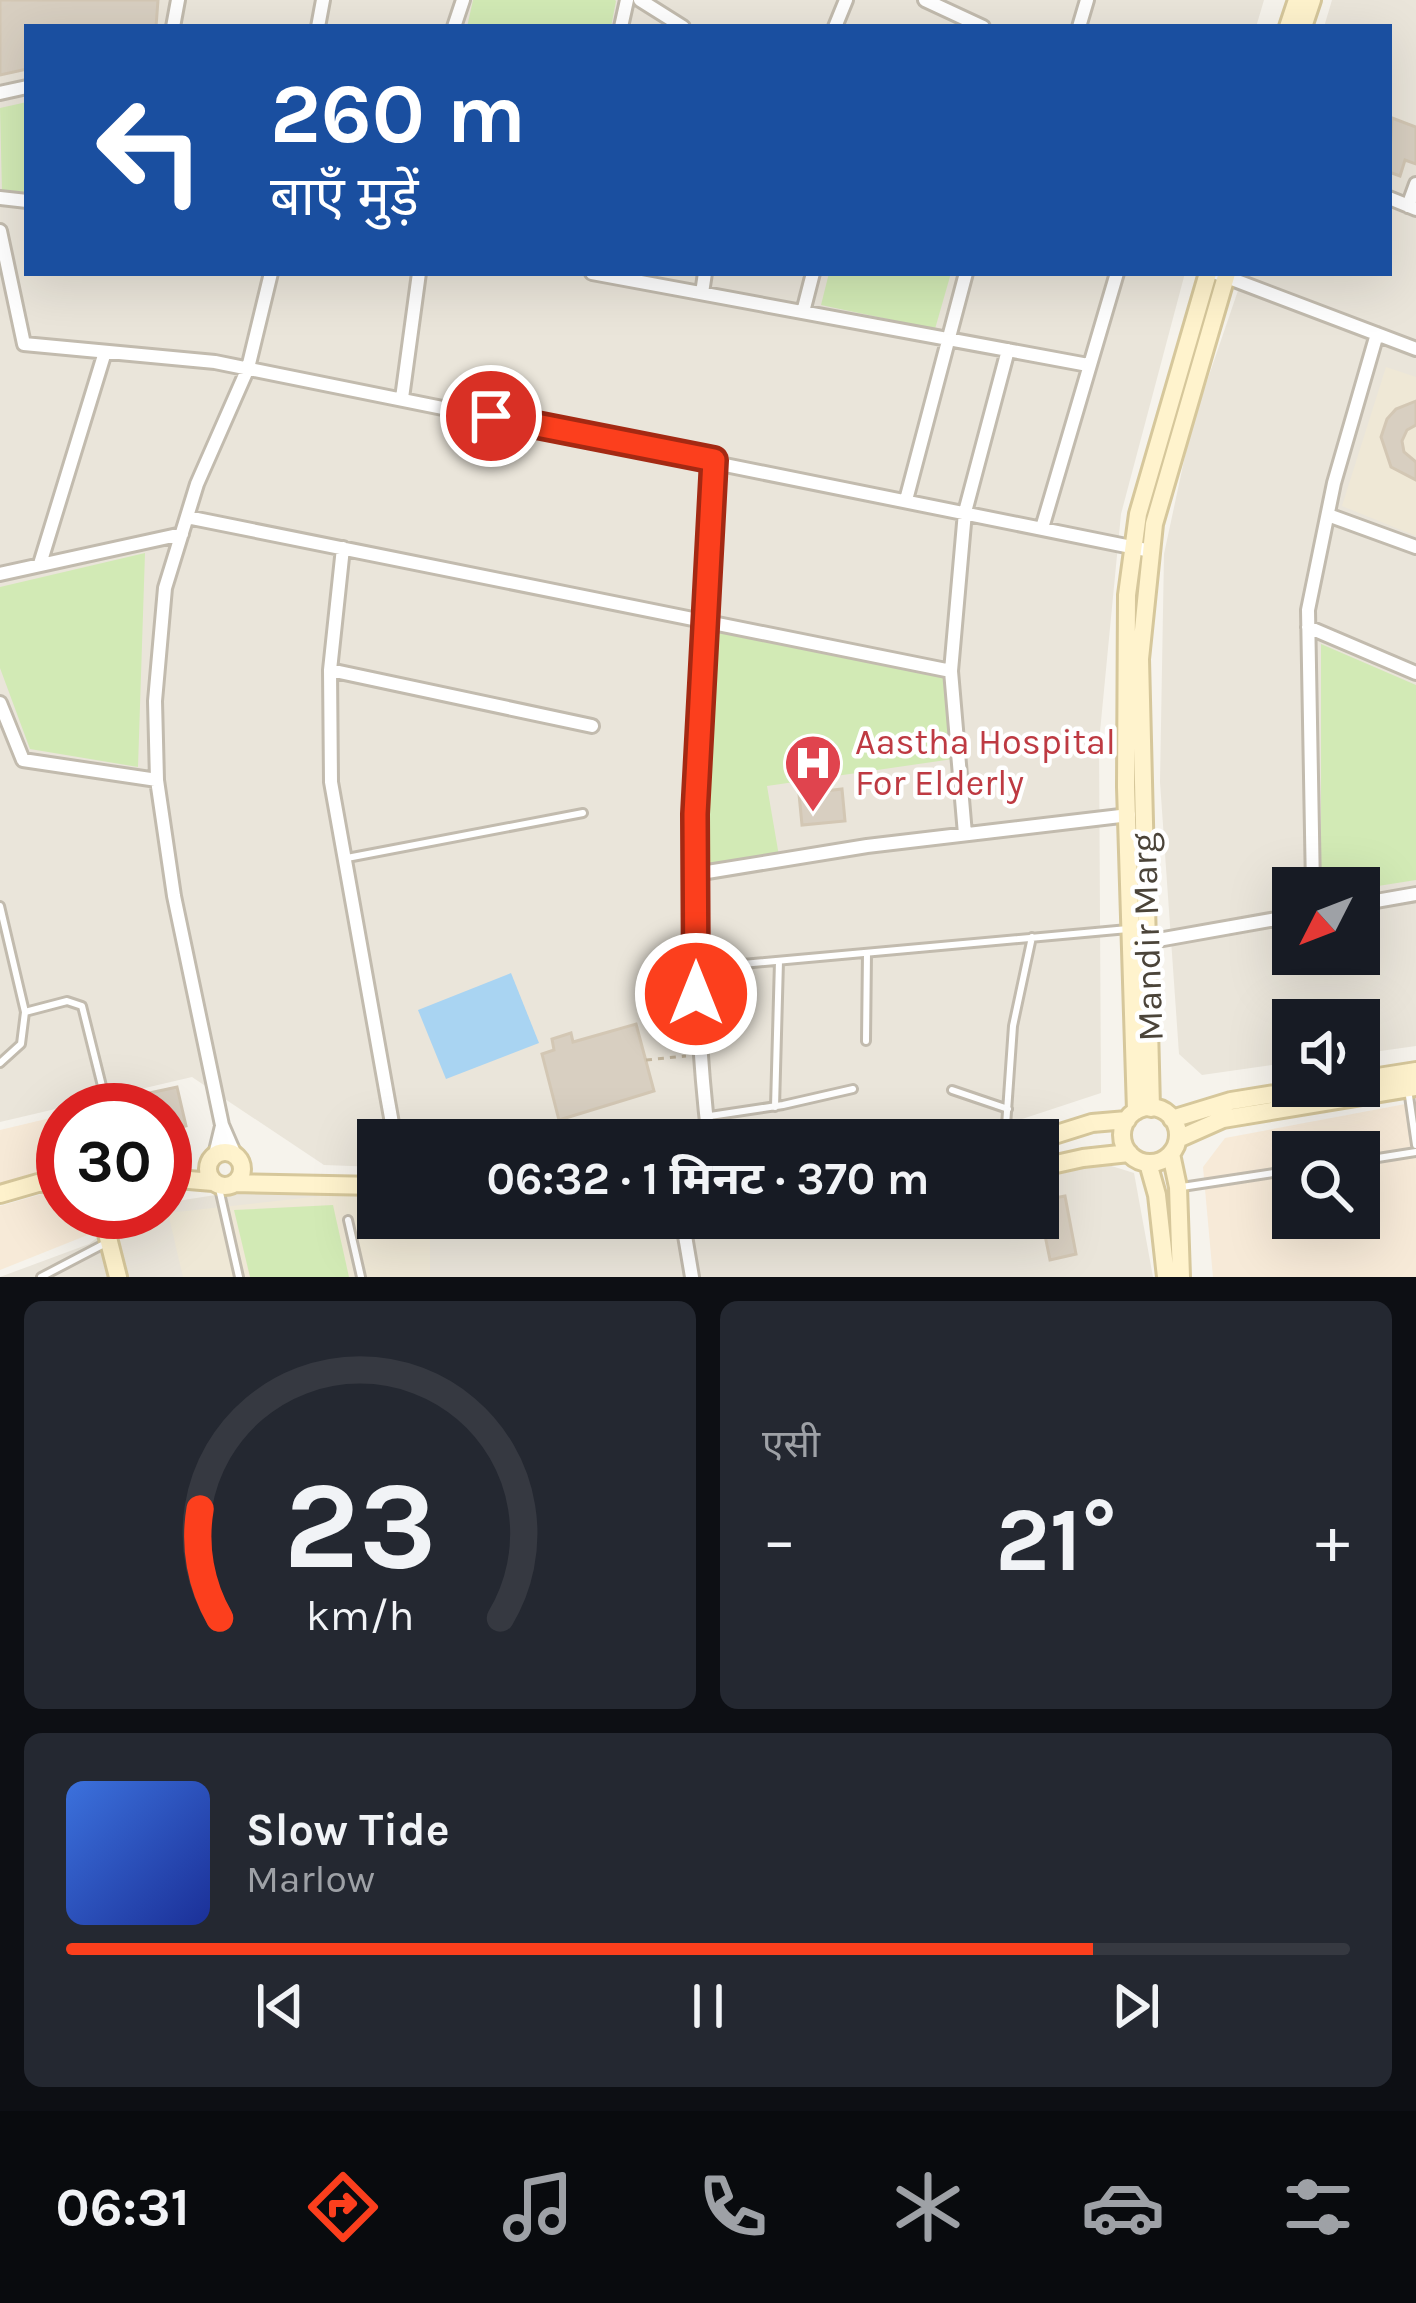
<!DOCTYPE html>
<html lang="hi">
<head>
<meta charset="utf-8">
<style>
	body { margin:0; font-family:Karla,"Noto Sans Devanagari",sans-serif; background:#242831; color:#f1f3f6; height:100vh; display:flex; flex-direction:column; font-size:45px; white-space:nowrap }
	* { box-sizing:border-box; margin:0 }
	p { font-size:39px; color:#9ea1a6 }
	.icon { flex:none; width:66px; height:66px; fill:none; stroke:currentColor; stroke-width:2; stroke-linecap:round; stroke-linejoin:round }
	.map { position:relative; height:1277px; overflow:hidden }
	.details { display:flex; flex-direction:column; gap:24px; padding:24px; background:#0d0f14; flex:1 }
	.details>* { flex:none }
	.guide { position:absolute; left:24px; top:24px; width:1368px; height:252px; border-radius:0px; box-shadow:0 12px 48px #0002; background:#1a4fa0; color:#fff; overflow:hidden }
	.needle { width:78px; rotate:228deg }
	.tools { position:absolute; left:1272px; top:867px; display:grid; gap:24px }
	.tools a { display:grid; place-items:center; width:108px; height:108px; border-radius:0px; background:#171b24; box-shadow:0 12px 48px #0002; font-size:60px }
	.speed { position:absolute; left:36px; top:1083px; display:flex; gap:24px; font-size:60px; font-weight:700; text-align:center }
	.speed>* { display:grid; place-content:center; width:156px; height:156px; border-radius:50%; background:#171b24; box-shadow:0 12px 48px #0002; line-height:1 }
	.speed .limit { border:18px solid #d22; background:#fff; color:#111 }
	.pin { position:absolute; display:grid; place-items:center; width:102px; height:102px; color:#fff; margin:-51px; border:6px solid #fff; border-radius:50%; box-shadow:0 3px 12px #0007 }
	.me { position:absolute; width:132px; margin:-66px; rotate:0deg; stroke-linejoin:round; filter:drop-shadow(0 0 9px #0008) }
	.turn { display:flex; align-items:center; gap:42px; height:252px; padding:0 48px; font-size:54px }
	.turn .icon { width:156px; height:156px; stroke-width:2.5 }
	.turn b { display:block; font-size:84px; line-height:102px }
	.big { font-size:90px; font-weight:700; line-height:1.1 }
	.details .card { flex:1; display:flex; flex-direction:column; justify-content:center; gap:18px; min-width:0; padding:0 42px; border-radius:18px; background:#242831 }
	.details .dial { align-items:center; gap:0 }
	.dial svg { height:312px; overflow:visible; fill:none; stroke:#363941; stroke-width:7; stroke-linecap:round; text-anchor:middle }
	.dial text { fill:#f1f3f6; stroke:none }
	.song { display:flex; align-items:center; gap:36px }
	.cover { width:144px; height:144px; border-radius:18px; background:linear-gradient(135deg,hsl(220 70% 55%),hsl(230 70% 35%)) }
	.played { height:12px; border-radius:6px; background:linear-gradient(90deg,#fc3f1d 80%,#363941 80%) }
	.keys { display:flex; justify-content:space-around; direction:ltr }
	.heat { display:flex; justify-content:space-between; align-items:center; font-size:66px; direction:ltr }
	.details .tiles { flex:1; display:grid; gap:24px; grid-template-columns:1fr 1fr }
	.card:last-child { grid-column:span 2 }
	.trip { position:absolute; left:357px; top:1119px; width:702px; height:120px; border-radius:0px; background:#171b24; box-shadow:0 12px 48px #0002; font-weight:700; line-height:120px; text-align:center }
	.menu { display:flex; height:192px; justify-content:space-around; align-items:center; background:#090b0e; color:#9ea1a6 }
	.menu .icon { width:84px; height:84px }
	.menu .active { color:#fc3f1d }
	.menu b { font-size:54px; color:#f1f3f6 }
	.map>svg:first-child { display:block }
</style>
</head>
<body>
<div class="map">
<svg width="1416" height="1277" viewBox="0 0 1416 1277">
	<rect width="100%" height="100%" fill="#f6f3ec"/>
	<!-- residential -->
	<path fill="#eae5da" fill-rule="evenodd" d="M0,0H1264L1256,27H27V273H1185L1121,514L1099,742L1101,1093L977,1134L946,1140H378V1167L324,1165L192,1077L0,1122Z
		M1332,0H1416V1046L1359,1054V1020H1293V1062L1202,1075L1179,1054L1160,782L1164,554L1191,428L1244,273H1389V27H1324ZM1293,888H1359V954H1293Z
		M1086,1158L1134,1173L1153,1277H0L89,1244L130,1212H165V1203L265,1187L378,1192V1218H1038V1164Z"/>
	<!-- commercial -->
	<path fill="#f7ead8" fill-rule="evenodd" d="M1416,1102V1277H1213L1203,1167L1225,1138ZM1293,1152H1359V1218H1293Z
		M63,1115V1173L0,1186V1130Z
		M63,1193V1212H95V1232L0,1270V1206L42,1194Z"/>
	<!-- education -->
	<path fill="#efe8d6" d="M1386,367L1416,377V536L1342,506Z
		M356,1192L378,1193V1218H430V1277H183L168,1213Z"/>
	<!-- green -->
	<path fill="#d2eab5" d="M473,0H615L616,1L611,27H467Z
		M27,102V195L2,191L0,108Z
		M829,273H951L935,329L821,305Z
		M145,553L138,767L30,749L0,668V587Z
		M708,626L948,674L953,759L767,786L779,856L700,869Z
		M1321,644L1416,685V880L1359,889L1321,888Z
		M333,1205L349,1277H250L234,1210Z"/>
	<!-- water -->
	<path fill="#a9d4f2" d="M511,973L539,1043L446,1079L418,1010Z"/>
	<!-- building -->
	<path fill="#d8cfc1" stroke="#d3c7b4" stroke-width="3" d="M0,0H158L156,27H27V69L0,75Z
		M1392,118L1416,127V164L1405,160L1400,176L1389,172Z
		M1416,401V425L1407,430L1402,441L1404,452L1416,462V480L1391,467L1381,437L1387,419L1396,409Z
		M842,789L845,821L802,825L799,794Z
		M636,1024L654,1091L559,1120L542,1054L554,1050L552,1039L571,1033L573,1042Z
		M177,1087L186,1126L165,1131V1110H148L145,1094Z
		M1065,1196L1076,1254L1050,1260L1038,1201Z"/>
	<g fill="none" stroke-linecap="round" stroke-linejoin="round">
		<!-- lane casing -->
		<g stroke="#c2bbae" stroke-width="12">
			<path id="lane" d="M347,858L583,813
				M0,906L25,1012L21,1044L0,1063
				M699,968L1128,929
				M25,1012L67,1001L82,1006L108,1110
				M866,1041L867,953
				M1408,1089L1416,1145
				M952,1090L1008,1109
				M775,1107L779,961
				M710,1116L783,1105L853,1089
				M1005,1140L1013,1026L1032,937
				M1359,1161L1416,1152
				M218,1184L239,1277
				M1182,1187L1293,1170
				M348,1220L361,1277
				M41,1277L106,1243"/>
		</g>
		<!-- street casing -->
		<g stroke="#c2bbae" stroke-width="18">
			<path id="street" d="M640,0L683,27
				M925,0L983,27
				M173,27L178,0
				M318,27L323,0
				M454,27L463,0
				M621,27L627,0
				M835,27L846,0
				M1079,27L1087,0
				M0,93L27,87
				M0,198L27,201
				M1389,198L1416,209
				M1408,206L1416,184
				M0,231L24,344L215,362L1151,551
				M592,273L1088,365
				M1216,273L1416,349
				M702,293L705,273
				M803,312L813,273
				M402,398L419,273
				M906,500L966,273
				M1328,515L1416,547
				M187,517L951,671
				M1042,528L1117,273
				M343,548L330,670L331,782L395,1140
				M40,564L105,352
				M0,574L182,534
				M1308,627L1416,673
				M330,670L592,726
				M0,703L23,760L157,780
				M965,834L951,671L965,512L1008,350
				M695,874L867,846L1129,815
				M1313,888L1308,610L1334,483L1377,334
				M1359,904L1416,894
				M1141,943L1293,916
				M709,1140C682,914 700,687 714,460
				M215,1155L222,1126
				M235,1155L222,1125L174,896L157,780L155,701L165,588L197,484L248,368L271,273
				M682,1218L692,1277"/>
		</g>
		<!-- secondary casing -->
		<g stroke="#d6c79b" stroke-width="22">
			<path id="secondary" d="M1288,27L1297,0
				M1303,27L1312,0
				M1359,1080L1416,1071
				M1122 1135a28 28 0 1 1 56 0a28 28 0 1 1-56 0Z
				M1151,1108L1140,659L1154,524L1227,273
				M1136,1111L1126,787L1127,595L1138,514L1208,273
				M1172,1119L1231,1101L1325,1086
				M1178,1139L1223,1119L1416,1087
				M1038,1140L1092,1123L1127,1120
				M208 1169a17 17 0 1 1 34 0a17 17 0 1 1-34 0Z
				M1171,1154L1178,1187L1181,1277
				M1148,1163L1157,1195L1166,1277
				M1038,1168L1083,1158L1129,1153
				M165,1178L213,1182
				M234,1183L378,1186
				M0,1194L38,1183L63,1182
				M105,1212L104,1222L118,1277"/>
		</g>
		<!-- path -->
		<path stroke="#c4b79f" stroke-width="3" stroke-dasharray="6 6" stroke-linecap="butt" d="M646,1060L686,1056"/>
		<!-- lane -->
		<use href="#lane" stroke="#fff" stroke-width="6"/>
		<!-- street -->
		<use href="#street" stroke="#fff" stroke-width="12"/>
		<!-- secondary -->
		<use href="#secondary" stroke="#fff3cd" stroke-width="16"/>
	</g>
	<g fill="none" stroke-linecap="round" stroke-linejoin="round">
		<!-- route casing -->
		<g stroke="#a42913" stroke-width="30">
			<path id="route" d="M491,416L714,460L695,814L696,994"/>
		</g>
		<!-- route -->
		<use href="#route" stroke="#fc3f1d" stroke-width="21"/>
	</g>
	<!-- icons -->
	<defs>
		<g id="hospital-pin" transform="scale(3)"><path d="M0 17L-7.5 6A9.5 9.5 0 1 1 7.5 6Z" fill="#e0444e" stroke="#fff"/><path d="M-5-5h3v3.5h4V-5h3V5h-3V1.5h-4V5h-3Z" fill="#fff"/></g>
	</defs>
	<g fill-rule="evenodd">
		<use href="#hospital-pin" x="813" y="763"/>
	</g>
	<g text-anchor="middle" dominant-baseline="central" stroke-width="9" stroke-linejoin="round" paint-order="stroke">
		<!-- health labels -->
		<g font-size="36" fill="#be3a42" stroke="#fff" text-anchor="start">
			<text x="855" y="742">Aastha Hospital<tspan x="855" dy="41">For Elderly</tspan></text>
		</g>
		<!-- street labels -->
		<g font-size="36" fill="#4b4439" stroke="#fff">
			<text transform="translate(1147 937) rotate(-92)">Mandir Marg</text>
		</g>
	</g>
</svg>
<div class="tools">
<a><svg class="needle" viewBox="-14 -14 28 28"><path d="M0-13l5 13h-10z" fill="#e53935"/><path d="M0 13l5-13h-10z" fill="#9ea1a6"/></svg></a>
<a><svg class="icon" aria-label="sound" viewBox="0 0 24 24"><path d="M4 9h4l5-4v14l-5-4H4zM17 9q2 3 0 6"/></svg></a>
<a><svg class="icon" aria-label="search" viewBox="0 0 24 24"><circle cx="10" cy="10" r="6"/><path d="M15 15l6 6"/></svg></a>
</div>
<div class="speed"><div class="limit">30</div></div>
<div class="pin" style="left:491px;top:416px;background:#d93025"><svg class="icon" aria-label="arrive" viewBox="0 0 24 24"><path d="M6 21V4h12l-3 4 3 4H6"/></svg></div>
<svg class="me" style="left:696px;top:994px" viewBox="-20 -20 40 40"><circle r="17" fill="#fc3f1d" stroke="#fff" stroke-width="3"/><path d="M0-11L8 9 0 5-8 9z" fill="#fff"/></svg>
<div class="trip">06:32 · 1 मिनट · 370 m</div>
<div class="guide">
<div class="turn"><svg class="icon" aria-label="left" viewBox="0 0 24 24"><path d="M17 20v-9H6M10 6l-5 5 5 5"/></svg><div><b>260 m</b>बाएँ मुड़ें</div></div>
</div>
</div>
<section class="details">
<div class="tiles">
<div class="card dial"><svg viewBox="0 0 100 80">
<path d="M14 69A42 42 0 1 1 86 69"/>
<path d="M14 69A42 42 0 0 1 9 41" stroke="#fc3f1d"/>
<text x="50" y="56" font-size="32" font-weight="700">23</text>
<text x="50" y="72" font-size="11">km/h</text>
</svg></div>
<div class="card"><p>एसी</p>
<div class="heat"><a>−</a><b class="big">21°</b><a>+</a></div>
</div>
<div class="card">
<div class="song"><i class="cover"></i><div><b>Slow Tide</b><p>Marlow</p></div></div>
<div class="played"></div>
<div class="keys"><svg class="icon" aria-label="previous" viewBox="0 0 24 24"><path d="M18 5L8 12l10 7zM5 5v14"/></svg><svg class="icon" aria-label="pause" viewBox="0 0 24 24"><path d="M8 5v14M16 5v14"/></svg><svg class="icon" aria-label="next" viewBox="0 0 24 24"><path d="M6 5l10 7-10 7zM19 5v14"/></svg></div>
</div>
</div>
</section>
<nav class="menu">
<b>06:31</b>
<svg class="icon active" aria-label="directions" viewBox="0 0 24 24"><path d="M12 3l9 9-9 9-9-9zM9 14v-3h6M13 9l2 2-2 2"/></svg>
<svg class="icon" aria-label="music" viewBox="0 0 24 24"><path d="M9 18V5l10-2v13"/><circle cx="6" cy="18" r="3"/><circle cx="16" cy="16" r="3"/></svg>
<svg class="icon" aria-label="phone" viewBox="0 0 24 24"><path d="M5 4h4l2 5-3 2q2 4 5 5l2-3 5 2v4C11 20 4 13 5 4z"/></svg>
<svg class="icon" aria-label="climate" viewBox="0 0 24 24"><path d="M12 3v18M4 7l16 10M4 17L20 7"/></svg>
<svg class="icon" aria-label="car" viewBox="0 0 24 24"><path d="M5 17H2v-5l4-1 3-4h7l3 4 3 1v5h-3M9 17h6M6 11h13"/><circle cx="7" cy="17" r="2"/><circle cx="17" cy="17" r="2"/></svg>
<svg class="icon" aria-label="filters" viewBox="0 0 24 24"><path d="M4 7h16M4 17h16"/><circle cx="9" cy="7" r="2"/><circle cx="15" cy="17" r="2"/></svg>
</nav>
</body>
</html>
